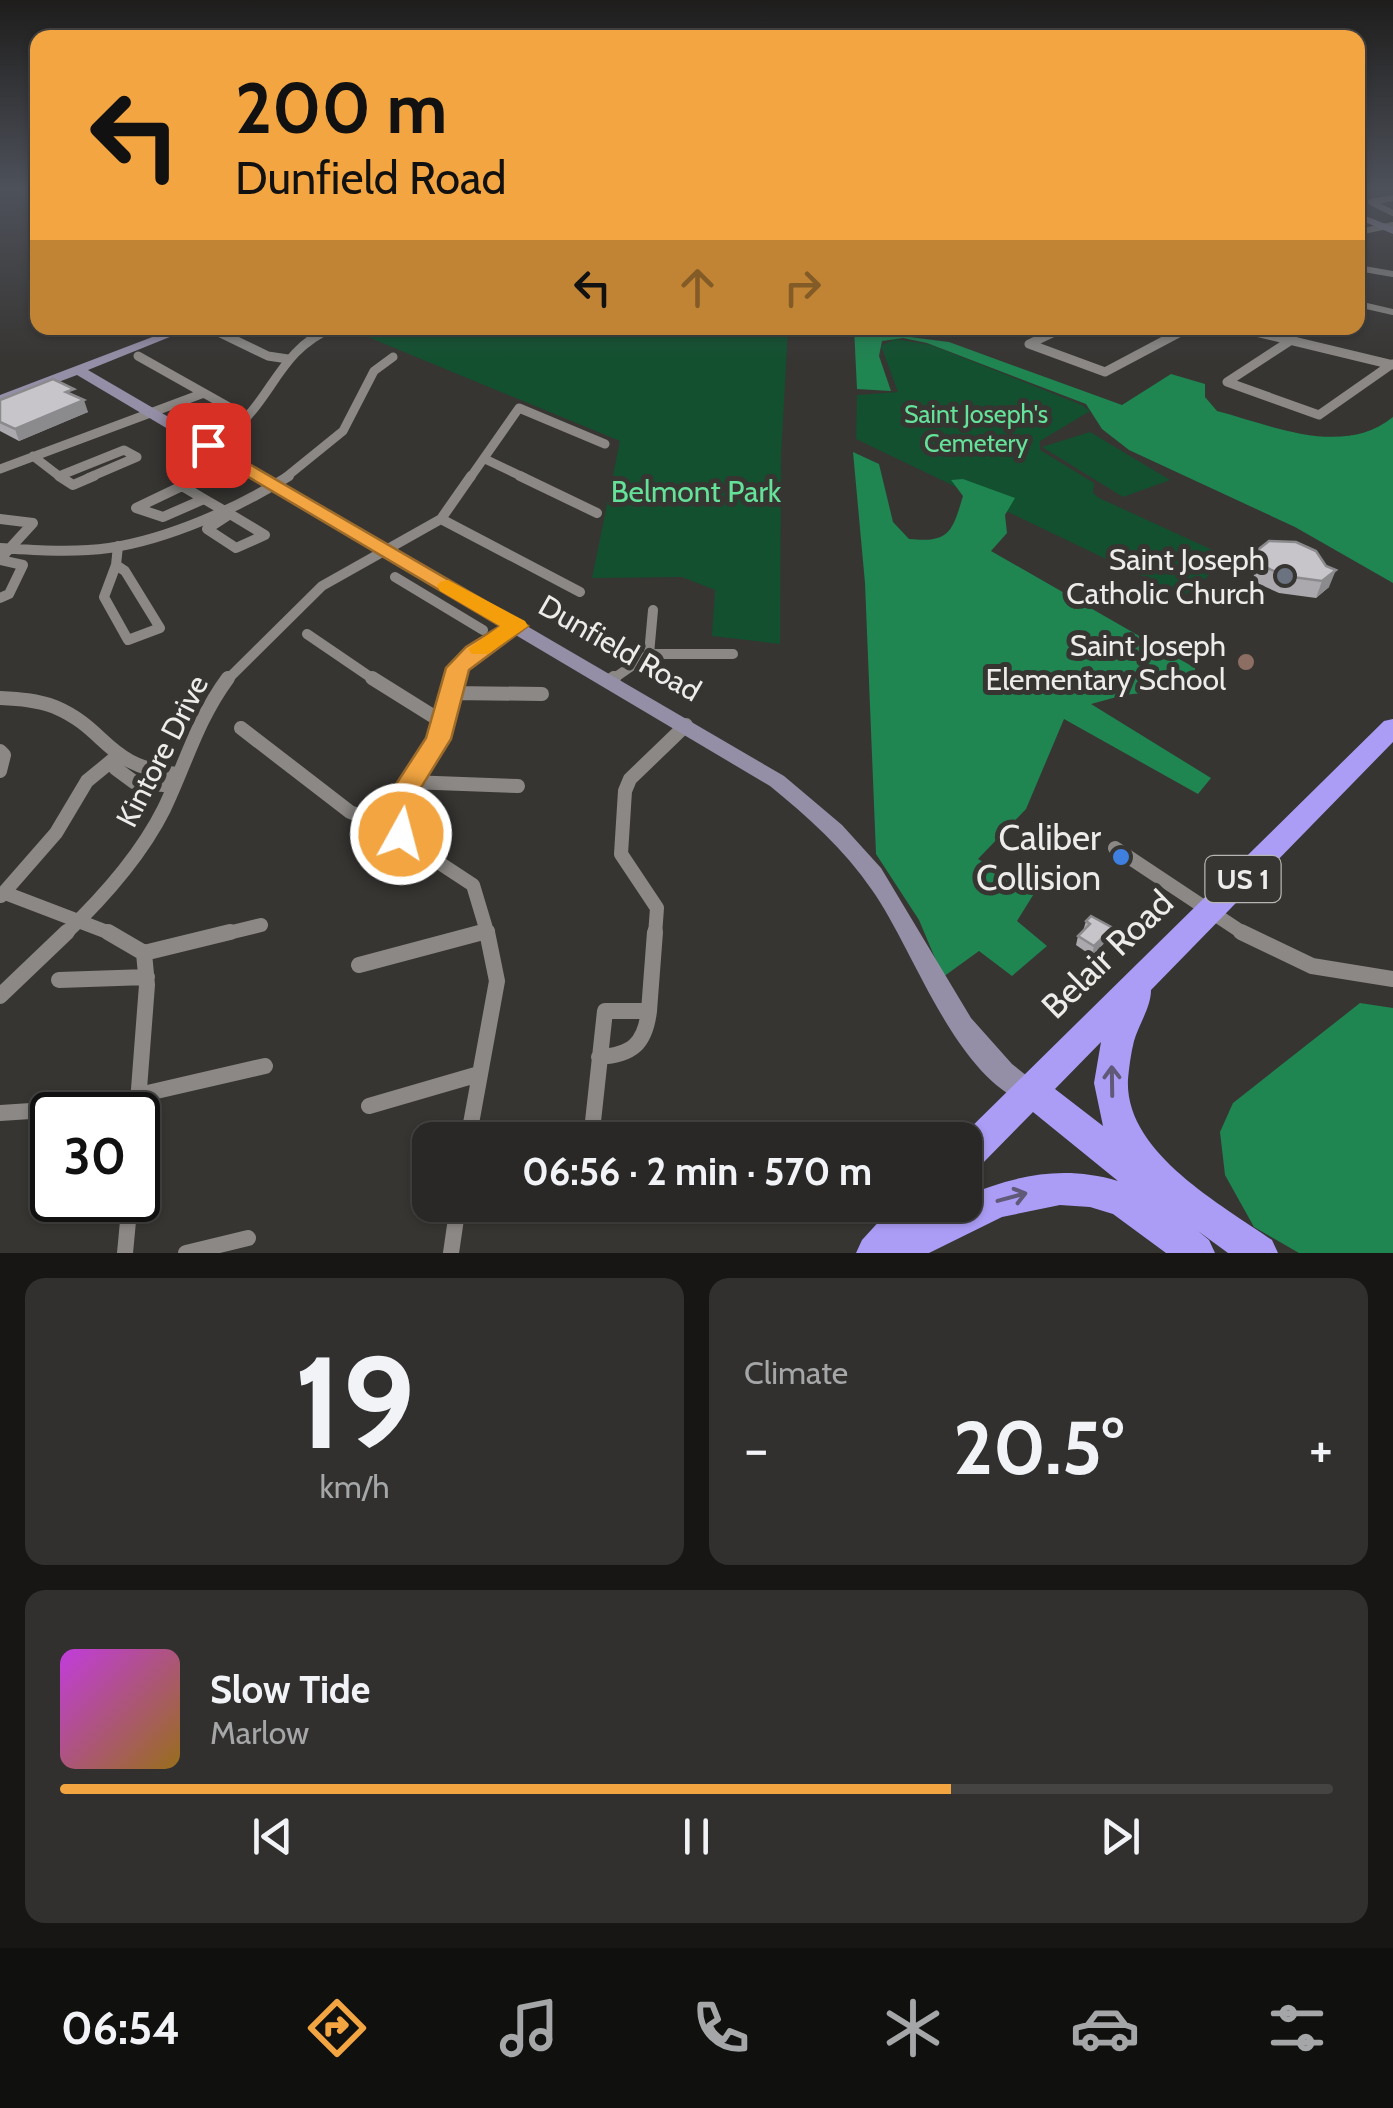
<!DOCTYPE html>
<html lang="en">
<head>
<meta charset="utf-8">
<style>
	body { margin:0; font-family:Cabin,sans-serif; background:#31302e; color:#f1f3f6; height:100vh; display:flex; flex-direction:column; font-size:38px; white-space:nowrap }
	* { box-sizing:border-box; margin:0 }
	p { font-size:32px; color:#a5a6a7 }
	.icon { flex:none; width:55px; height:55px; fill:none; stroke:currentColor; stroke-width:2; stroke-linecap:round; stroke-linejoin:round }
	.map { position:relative; height:1253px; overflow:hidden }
	.side { display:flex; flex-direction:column; gap:25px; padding:25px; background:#171615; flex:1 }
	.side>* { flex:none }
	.hud { position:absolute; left:30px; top:30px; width:1335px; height:305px; border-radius:20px; box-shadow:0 2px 8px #0004,0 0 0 2px #454443; background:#f2a541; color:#111; overflow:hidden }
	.speed { position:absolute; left:30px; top:1092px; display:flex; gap:20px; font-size:50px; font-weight:700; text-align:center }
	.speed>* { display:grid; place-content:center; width:130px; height:130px; border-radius:50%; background:#292826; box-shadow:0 2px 8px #0004,0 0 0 2px #454443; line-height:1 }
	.speed .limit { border:5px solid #111; border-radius:15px; background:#fff; color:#111 }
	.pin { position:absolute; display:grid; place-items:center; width:85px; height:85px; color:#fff; margin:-42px; border-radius:20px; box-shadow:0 5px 15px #0006 }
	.me { position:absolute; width:110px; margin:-55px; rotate:7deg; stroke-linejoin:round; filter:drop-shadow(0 0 8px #0008) }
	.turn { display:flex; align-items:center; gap:35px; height:210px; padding:0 40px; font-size:45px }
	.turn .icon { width:130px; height:130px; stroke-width:2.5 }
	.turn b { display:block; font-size:70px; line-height:85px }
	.lanes { display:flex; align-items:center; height:95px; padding:0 40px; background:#0003; justify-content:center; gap:50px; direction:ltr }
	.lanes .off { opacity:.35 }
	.big { font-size:75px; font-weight:800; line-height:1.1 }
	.side .card { flex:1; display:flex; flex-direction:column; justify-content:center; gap:15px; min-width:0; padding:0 35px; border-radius:20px; background:#31302e }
	.side .dial { align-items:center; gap:0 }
	.dial b { font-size:130px; line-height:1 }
	.song { display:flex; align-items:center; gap:30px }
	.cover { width:120px; height:120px; border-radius:15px; background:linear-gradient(135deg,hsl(290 70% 55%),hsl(40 70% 35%)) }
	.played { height:10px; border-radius:5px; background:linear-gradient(90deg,#f2a541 70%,#454443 70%) }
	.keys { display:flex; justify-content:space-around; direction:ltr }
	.heat { display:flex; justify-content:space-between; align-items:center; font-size:55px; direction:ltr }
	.side .tiles { flex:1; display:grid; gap:25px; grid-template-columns:1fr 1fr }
	.card:last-child { grid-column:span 2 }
	.trip { position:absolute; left:412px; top:1122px; width:570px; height:100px; border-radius:20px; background:#292826; box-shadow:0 2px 8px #0004,0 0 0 2px #454443; font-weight:800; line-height:100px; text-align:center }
	.dock { display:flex; height:160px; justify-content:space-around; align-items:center; background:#10100f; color:#a5a6a7 }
	.dock .icon { width:70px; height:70px }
	.dock .selected { color:#f2a541 }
	.dock b { font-size:45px; color:#f1f3f6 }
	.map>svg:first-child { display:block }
</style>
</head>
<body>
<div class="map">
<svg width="1393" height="1253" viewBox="0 0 1393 1253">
	<rect width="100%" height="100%" fill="#373532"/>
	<!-- green -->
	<path fill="#12502f" d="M346,328H788L781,456L780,644L712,636L715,590L682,577L592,578L620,441Z
		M895,339L931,345L1082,405L1090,411L1040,441V450L1094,483L1093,493L1099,498L1230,558L1186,594L1177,593L856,439L857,395L898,392L881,346Z
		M1090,432L1170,480L1123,497L1042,447Z"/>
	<!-- forest -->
	<path fill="#1f8551" d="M854,328H898L910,337L949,342L1122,405L1171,374L1205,384V397L1217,411C1271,425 1343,458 1393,417V583L1295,527L1129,450L1102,429L1086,404L927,343L903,338L882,341L879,356L891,391L857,389Z
		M853,452L879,464L893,522L909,539C949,543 952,533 963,496L951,480L963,479L1015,498L1005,515L1007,533L991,551L1195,668L1196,687L1124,695L1091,704L1211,778L1198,794L1064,719L1026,809L978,859L1035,892L1017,921L1047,946L1012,976L979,951L943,977L919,920L876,854L865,583Z
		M1360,1003L1393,1008V1253H1299L1254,1227L1225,1175L1220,1132L1233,1103Z"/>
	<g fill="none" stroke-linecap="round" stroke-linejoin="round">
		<!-- street-far4 -->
		<path stroke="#8b8885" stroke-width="6" d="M1371,202L1393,213
			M1371,202L1393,198
			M1358,232L1393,225
			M1358,268L1393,274
			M1358,304L1393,312"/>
		<!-- street-far3 -->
		<path stroke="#8b8885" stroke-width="9" d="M210,328L268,356L288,359
			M1063,328L1029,344L1105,372L1188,328
			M1239,328L1393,365
			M1293,339L1227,382L1319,415L1392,364
			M138,356L234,410
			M207,445C272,418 269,354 332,328
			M33,456L59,476
			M485,459L525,478
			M0,469L204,393
			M59,476L63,478
			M59,476L124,450L137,457L88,478
			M285,478L343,431L374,371L393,357
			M470,478L519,408L605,444"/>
		<!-- street-far2 -->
		<path stroke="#8b8885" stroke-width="10" d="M59,476L73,485L94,476
			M520,476L597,513
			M182,486L204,499L163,517L136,508Z
			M204,499L230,514
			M230,514L265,535L236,548L207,529Z
			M0,519L33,523L0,559
			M441,519L580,592
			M0,548C36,550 73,553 109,548C169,539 238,508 289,476
			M0,560L23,565L9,594L0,598
			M116,565L125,571L160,628L128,640L104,597Z
			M116,565L118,546
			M395,577L483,630
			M307,634L376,681
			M649,654H733
			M226,681L322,586L441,519L471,476
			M455,681L458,668L516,626
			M610,681L649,654L653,610"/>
		<!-- street-far1 -->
		<path stroke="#8b8885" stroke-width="14" d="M372,678L444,723
			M455,678L439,739L398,806L399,828L406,841L473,885L488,935
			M610,681L614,678
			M452,693L542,694
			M0,698C19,699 37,700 55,707C109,730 105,767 178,774
			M241,728L350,812L372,820L397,818
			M0,751L4,755L0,771
			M115,758V768L134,782L173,786
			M409,782L518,786
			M1115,848L1246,935
			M5,893L115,935
			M1,896L56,833L87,781L115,758
			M64,935C103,898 140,857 164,809C186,763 197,720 228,678
			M220,935L261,925
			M473,935L488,931
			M655,935L657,908L621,854L625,791L630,779L686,725"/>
		<!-- street -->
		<path stroke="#8b8885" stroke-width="16" d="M108,932L144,953L147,985L137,1115
			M1241,932L1312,966L1393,979
			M144,953L230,932
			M359,965L483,932
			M59,980L147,977
			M0,996L67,932
			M599,1057C632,1055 645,1044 649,1011
			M139,1095L265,1066
			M369,1106L479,1074
			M0,1113L138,1104
			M468,1140L497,981L487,932
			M591,1140L605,1011H649L655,932
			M125,1253L130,1200
			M186,1253L248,1238
			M451,1253L458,1205"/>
		<!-- secondary -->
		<path fill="#958ea7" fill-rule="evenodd" d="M1358,213L1393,227V234L1358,219Z
			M176,328H192L88,370L784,776L842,825L881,868L971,1018L1012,1064L1037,1084L1041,1092L1037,1100L1028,1104C954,1076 915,951 872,890C844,849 808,817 770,786L77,375L0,404V395Z"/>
		<!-- highway -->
		<path fill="#ab9df6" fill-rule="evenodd" d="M1393,719V742L1151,990C1151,1007 1139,1024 1134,1041C1131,1053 1129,1067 1128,1079C1124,1152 1221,1204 1272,1240L1278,1253H1228L1198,1231L1209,1240L1215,1253H1166L1113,1214L1090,1207L1060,1205L1002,1217L929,1253H856L862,1240L894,1205H937L935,1209L945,1205H965V1196C1017,1175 1063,1165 1118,1181L1033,1112L977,1169L965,1174V1140H958L1384,721ZM1101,1042L1094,1083L1103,1126L1055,1089Z"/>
	</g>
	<!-- wall -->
	<path fill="#aba9ad" d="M77,397L88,412L19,441L0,431V400Z
		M1316,551L1329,587L1316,598L1279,593L1259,584L1250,569L1255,552Z
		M1086,921L1113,928L1110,937L1092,956L1076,945L1078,936L1083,931Z"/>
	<!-- shaded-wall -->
	<path fill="#8b8a8d" d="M84,400L88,412L19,441L15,429Z
		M1336,570L1329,587L1316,598L1322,581Z
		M1113,928L1110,937L1092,956L1094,946Z"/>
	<!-- building -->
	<path fill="#c7c5c9" stroke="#8b8a8d" stroke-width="2.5" d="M53,379L74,389L66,392L84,400L15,429L0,422V400Z
		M1269,541L1296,542L1316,551L1326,566L1336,570L1322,581L1285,576L1265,567L1255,552Z
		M1091,916L1113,928L1094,946L1078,936L1090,924L1086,921Z"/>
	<!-- one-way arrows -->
	<defs><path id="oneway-shaft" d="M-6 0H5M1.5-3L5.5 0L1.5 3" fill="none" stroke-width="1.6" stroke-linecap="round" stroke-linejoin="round" transform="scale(2.5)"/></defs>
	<g stroke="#605977">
		<use href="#oneway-shaft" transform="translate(1112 1081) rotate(-91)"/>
		<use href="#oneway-shaft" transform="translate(1012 1197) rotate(-15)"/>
	</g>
	<!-- sky -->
	<linearGradient id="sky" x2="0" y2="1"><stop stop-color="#1e1d1c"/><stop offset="0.52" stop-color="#4d515a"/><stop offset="1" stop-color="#4d515a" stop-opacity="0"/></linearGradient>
	<rect width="1393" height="363" fill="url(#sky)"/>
	<!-- route -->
	<path fill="#f2a541" stroke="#9d6b2a" stroke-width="2.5" d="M208,440L528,626L469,670L451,739L414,799L410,818L415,834L411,841H391L383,818L387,798L426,738L446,668L466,647L500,626L201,449L198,445Z"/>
	<!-- slow -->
	<path fill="#f59e0b" d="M448,580L525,621L528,626L488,654H472L468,649L500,626L440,591L437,586L440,582Z"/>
	<!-- markers -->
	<circle fill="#6b7280" stroke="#373532" stroke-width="4" cx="1285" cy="576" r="10"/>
	<circle fill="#8d6e63" stroke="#373532" stroke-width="4" cx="1246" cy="662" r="10"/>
	<circle fill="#3f7fe0" stroke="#373532" stroke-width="4" cx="1121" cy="857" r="10"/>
	<g text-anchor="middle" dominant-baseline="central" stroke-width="10" stroke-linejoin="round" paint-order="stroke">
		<!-- far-park labels -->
		<g font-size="25" fill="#65e29a" stroke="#373532">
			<text x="976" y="414">Saint Joseph's<tspan x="976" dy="29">Cemetery</tspan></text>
		</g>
		<!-- shield labels -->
		<rect fill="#373532" stroke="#b6b5b3" stroke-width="2.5" x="1205.5" y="856" width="75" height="46" rx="8"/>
		<g font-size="28" font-weight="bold" fill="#edecea">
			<text x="1243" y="879">US 1</text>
		</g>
		<!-- park labels -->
		<g font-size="30" fill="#65e29a" stroke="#373532">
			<text x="696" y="491">Belmont Park</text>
		</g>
		<!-- poi labels -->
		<g font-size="30" fill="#edecea" stroke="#373532" text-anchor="end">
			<text x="1265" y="559">Saint Joseph<tspan x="1265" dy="34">Catholic Church</tspan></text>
			<text x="1226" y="645">Saint Joseph<tspan x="1226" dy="34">Elementary School</tspan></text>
		</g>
		<!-- street labels -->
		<g font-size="30" fill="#edecea" stroke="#373532">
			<text transform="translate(620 648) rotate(30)">Dunfield Road</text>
			<text transform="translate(162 751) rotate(-63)">Kintore Drive</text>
		</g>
		<!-- near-poi labels -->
		<g font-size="35" fill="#edecea" stroke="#373532" text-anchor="end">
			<text x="1101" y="837">Caliber<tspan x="1101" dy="40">Collision</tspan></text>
		</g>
		<!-- near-street labels -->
		<g font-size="35" fill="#edecea" stroke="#373532">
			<text transform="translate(1107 954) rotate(-44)">Belair Road</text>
		</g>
	</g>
</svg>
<div class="speed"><div class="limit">30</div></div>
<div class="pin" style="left:208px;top:445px;background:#d93025"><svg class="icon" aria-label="arrive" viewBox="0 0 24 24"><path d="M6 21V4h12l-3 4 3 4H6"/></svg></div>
<svg class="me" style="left:401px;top:834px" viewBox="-20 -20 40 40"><circle r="17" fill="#f2a541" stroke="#fff" stroke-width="3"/><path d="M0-11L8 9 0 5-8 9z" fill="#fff"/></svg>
<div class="trip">06:56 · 2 min · 570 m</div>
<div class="hud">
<div class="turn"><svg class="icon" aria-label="left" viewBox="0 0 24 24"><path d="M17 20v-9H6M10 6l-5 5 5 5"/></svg><div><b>200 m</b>Dunfield Road</div></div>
<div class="lanes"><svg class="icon" aria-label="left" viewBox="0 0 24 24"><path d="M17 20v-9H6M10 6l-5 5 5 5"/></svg><svg class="icon off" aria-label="ahead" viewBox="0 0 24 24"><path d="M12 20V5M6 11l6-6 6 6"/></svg><svg class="icon off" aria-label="right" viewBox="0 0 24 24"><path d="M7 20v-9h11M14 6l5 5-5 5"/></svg></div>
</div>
</div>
<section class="side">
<div class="tiles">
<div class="card dial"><b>19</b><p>km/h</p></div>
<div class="card"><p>Climate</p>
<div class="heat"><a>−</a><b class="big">20.5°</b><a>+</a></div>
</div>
<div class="card">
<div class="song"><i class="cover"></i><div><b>Slow Tide</b><p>Marlow</p></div></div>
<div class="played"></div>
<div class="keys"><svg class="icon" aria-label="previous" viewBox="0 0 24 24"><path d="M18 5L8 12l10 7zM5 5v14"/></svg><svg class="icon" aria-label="pause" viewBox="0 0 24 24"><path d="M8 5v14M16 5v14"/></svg><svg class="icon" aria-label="next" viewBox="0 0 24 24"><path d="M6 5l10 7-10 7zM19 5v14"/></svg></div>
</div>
</div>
</section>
<nav class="dock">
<b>06:54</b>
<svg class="icon selected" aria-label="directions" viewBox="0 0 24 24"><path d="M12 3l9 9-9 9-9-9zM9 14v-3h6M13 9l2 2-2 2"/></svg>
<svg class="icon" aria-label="music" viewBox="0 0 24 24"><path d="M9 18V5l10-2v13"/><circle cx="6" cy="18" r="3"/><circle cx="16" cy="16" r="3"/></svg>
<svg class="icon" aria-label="phone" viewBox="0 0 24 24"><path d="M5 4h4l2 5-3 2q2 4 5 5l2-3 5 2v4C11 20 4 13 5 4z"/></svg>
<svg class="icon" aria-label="climate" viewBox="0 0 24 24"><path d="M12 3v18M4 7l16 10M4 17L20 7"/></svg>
<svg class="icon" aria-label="car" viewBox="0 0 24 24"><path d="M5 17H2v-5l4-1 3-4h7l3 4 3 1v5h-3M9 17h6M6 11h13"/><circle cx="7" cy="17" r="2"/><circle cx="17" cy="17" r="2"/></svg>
<svg class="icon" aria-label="filters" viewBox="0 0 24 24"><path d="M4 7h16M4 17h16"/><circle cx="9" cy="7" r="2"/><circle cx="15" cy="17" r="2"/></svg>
</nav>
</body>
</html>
